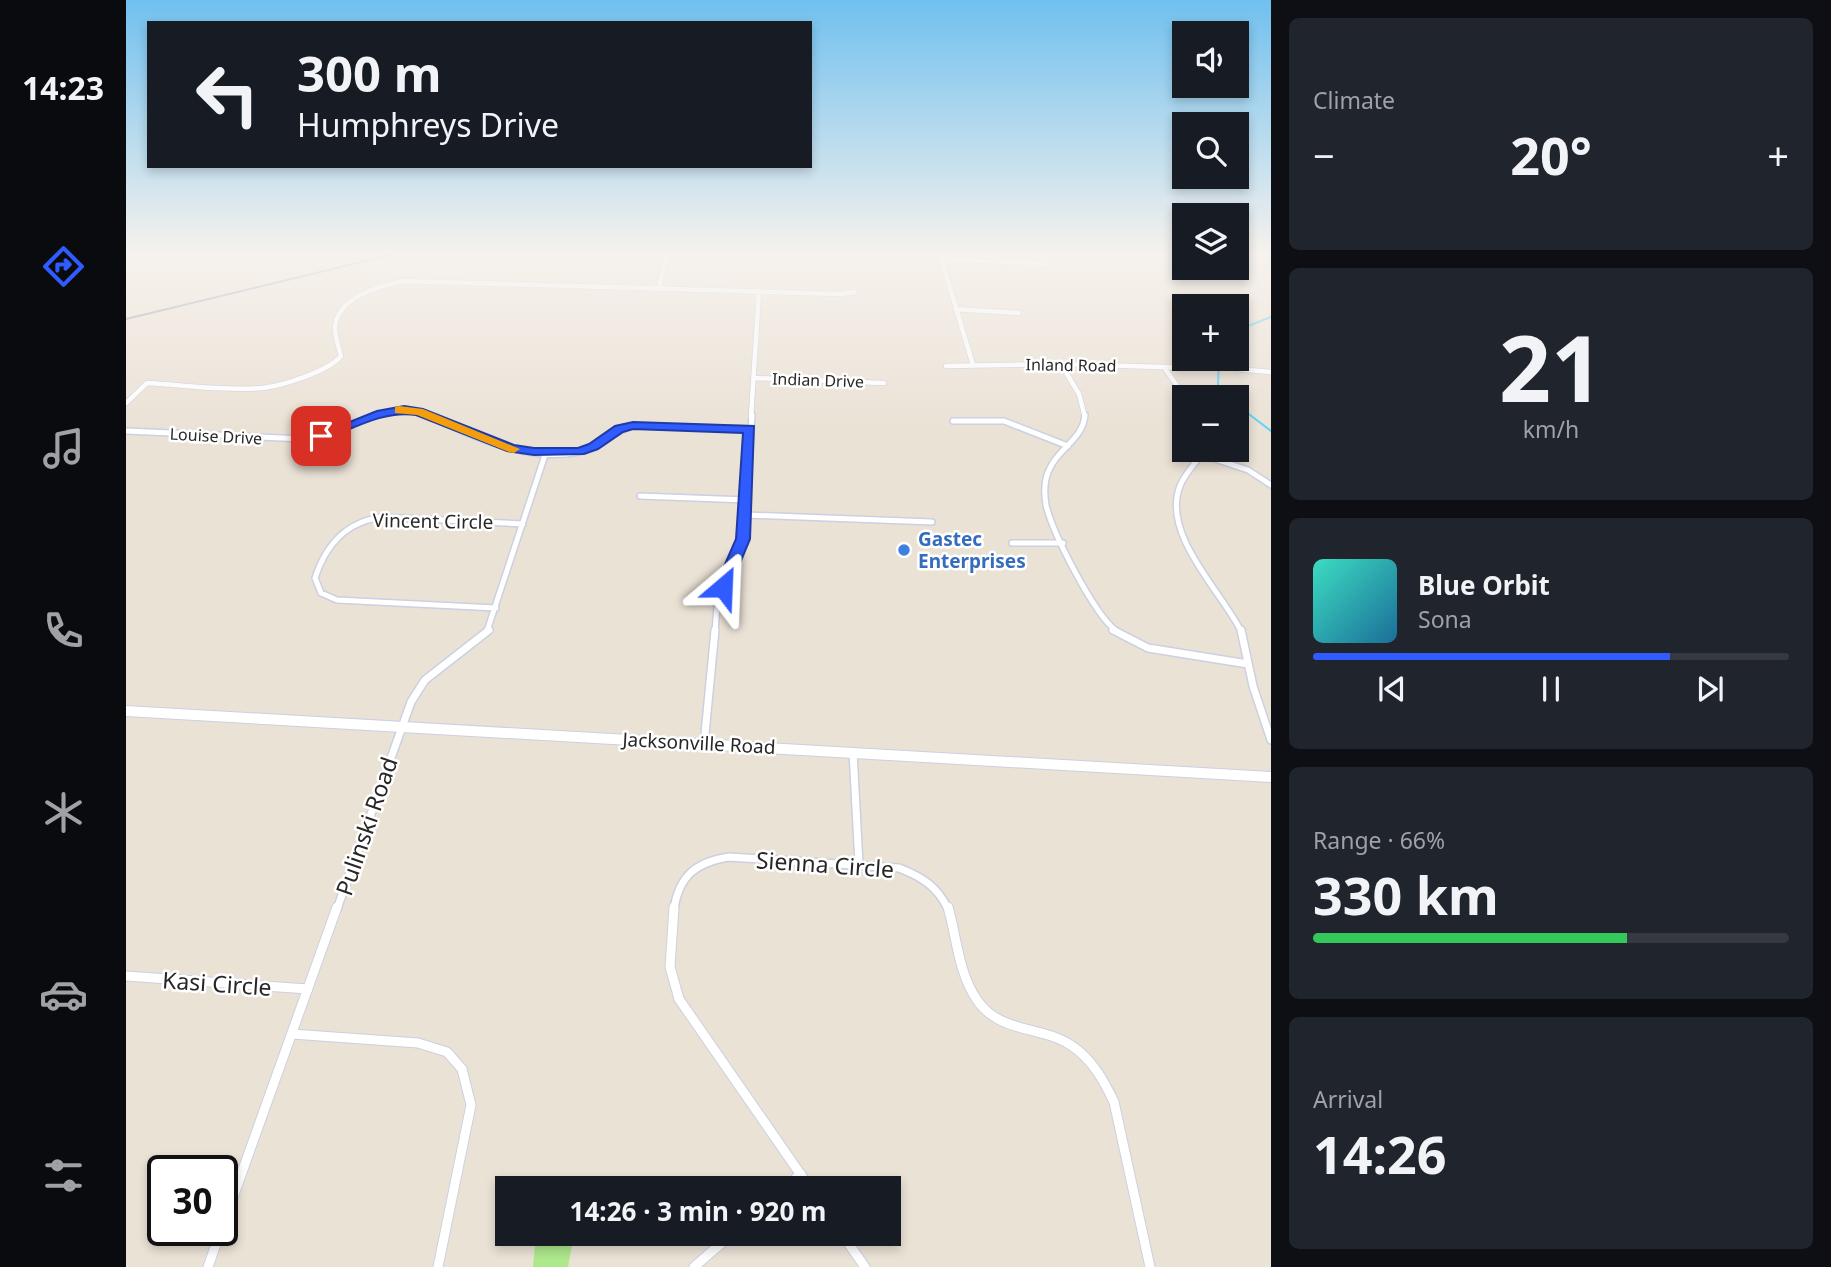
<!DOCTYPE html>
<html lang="en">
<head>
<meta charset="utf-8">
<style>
	body { margin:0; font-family:"Noto Sans",sans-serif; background:#20242c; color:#f1f3f6; height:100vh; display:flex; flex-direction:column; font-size:26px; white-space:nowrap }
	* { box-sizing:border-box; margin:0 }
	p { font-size:23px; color:#9ea1a6 }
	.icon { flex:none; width:38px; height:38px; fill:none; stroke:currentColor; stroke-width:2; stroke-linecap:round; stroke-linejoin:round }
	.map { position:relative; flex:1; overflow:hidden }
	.sheet { display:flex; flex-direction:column; gap:18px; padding:18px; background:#0d0f14; width:560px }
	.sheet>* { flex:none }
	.banner { position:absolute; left:21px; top:21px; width:665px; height:147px; border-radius:0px; box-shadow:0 4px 10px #0003; background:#171b24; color:#f1f3f6; overflow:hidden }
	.fabs { position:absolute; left:1046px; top:21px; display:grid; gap:14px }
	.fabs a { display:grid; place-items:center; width:77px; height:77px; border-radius:0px; background:#171b24; box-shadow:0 4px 10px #0003; font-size:35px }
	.speed { position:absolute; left:21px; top:1155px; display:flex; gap:14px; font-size:35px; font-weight:700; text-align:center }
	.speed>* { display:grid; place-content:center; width:91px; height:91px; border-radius:50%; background:#171b24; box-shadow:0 4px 10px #0003; line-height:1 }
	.speed .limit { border:4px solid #111; border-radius:10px; background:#fff; color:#111 }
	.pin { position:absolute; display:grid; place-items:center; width:60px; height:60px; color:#fff; margin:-30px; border-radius:14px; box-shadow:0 4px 10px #0006 }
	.me { position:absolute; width:77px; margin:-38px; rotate:26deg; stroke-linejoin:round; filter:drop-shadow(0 0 5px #0008) }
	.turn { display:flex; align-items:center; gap:24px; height:147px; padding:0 35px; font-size:32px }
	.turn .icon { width:91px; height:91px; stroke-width:2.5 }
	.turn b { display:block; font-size:49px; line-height:60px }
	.big { font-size:52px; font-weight:700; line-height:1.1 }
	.sheet .tile { flex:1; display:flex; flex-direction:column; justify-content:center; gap:10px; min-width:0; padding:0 24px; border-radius:10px; background:#20242c }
	.sheet .dial { align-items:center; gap:0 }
	.dial b { font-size:91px; line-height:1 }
	.song { display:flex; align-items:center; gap:21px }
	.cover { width:84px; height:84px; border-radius:10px; background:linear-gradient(135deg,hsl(170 70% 55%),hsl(200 70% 35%)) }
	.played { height:7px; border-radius:4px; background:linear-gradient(90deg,#2f5bff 75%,#363941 75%) }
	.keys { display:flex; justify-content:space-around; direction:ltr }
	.heat { display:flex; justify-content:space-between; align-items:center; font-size:38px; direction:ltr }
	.charge { height:10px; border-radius:5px; background:linear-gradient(90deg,#34c759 66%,#363941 0) }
	.trip { position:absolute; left:369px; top:1176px; width:406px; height:70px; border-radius:0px; background:#171b24; box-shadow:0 4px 10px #0003; font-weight:700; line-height:70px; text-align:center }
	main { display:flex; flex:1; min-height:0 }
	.dock { display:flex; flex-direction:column; width:126px; justify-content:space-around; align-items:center; background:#090b0e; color:#9ea1a6 }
	.dock .icon { width:49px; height:49px }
	.dock .active { color:#2f5bff }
	.dock b { font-size:32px; color:#f1f3f6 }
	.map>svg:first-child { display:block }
</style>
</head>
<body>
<main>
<nav class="dock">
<b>14:23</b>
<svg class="icon active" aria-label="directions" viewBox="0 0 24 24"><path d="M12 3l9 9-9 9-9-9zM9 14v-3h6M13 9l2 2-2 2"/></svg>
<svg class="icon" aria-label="music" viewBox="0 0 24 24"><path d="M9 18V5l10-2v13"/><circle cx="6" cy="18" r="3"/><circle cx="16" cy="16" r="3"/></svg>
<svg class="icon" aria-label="phone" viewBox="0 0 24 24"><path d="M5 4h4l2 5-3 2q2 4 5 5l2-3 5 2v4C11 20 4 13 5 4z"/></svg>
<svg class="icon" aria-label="climate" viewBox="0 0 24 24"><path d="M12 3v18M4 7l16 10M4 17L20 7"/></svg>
<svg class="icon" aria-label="car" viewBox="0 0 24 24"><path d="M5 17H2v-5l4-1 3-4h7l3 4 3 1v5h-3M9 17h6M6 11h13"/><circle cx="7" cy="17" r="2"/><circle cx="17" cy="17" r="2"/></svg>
<svg class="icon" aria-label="filters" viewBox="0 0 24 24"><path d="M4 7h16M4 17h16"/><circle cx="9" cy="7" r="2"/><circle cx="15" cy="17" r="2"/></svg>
</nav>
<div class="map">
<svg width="1145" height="1267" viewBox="0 0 1145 1267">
	<rect width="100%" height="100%" fill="#ebe2d6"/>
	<!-- green -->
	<path fill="#aee88c" d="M410,1234H448L442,1267H407Z"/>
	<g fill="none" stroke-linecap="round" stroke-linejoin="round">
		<!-- stream -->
		<path stroke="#5dd3f9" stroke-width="2" d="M1111,334L1122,326L1145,317
			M1111,339L1122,349L1111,352
			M1093,359L1092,385L1101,397
			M1111,405L1145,431"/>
		<!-- minor-far3 casing -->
		<g stroke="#cbd0e2" stroke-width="6">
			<path id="minor-far3" d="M813,251L847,365
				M816,259L921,264
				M533,287L541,251
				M829,309L893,313
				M935,364L953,394L959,417
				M820,366L935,364L1070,368
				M1038,367L1059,397
				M1111,369L1145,372
				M627,378L758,383
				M0,403L21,383C57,385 100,391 136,388C156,386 203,371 215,356C213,347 209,337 209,329C209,298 255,285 278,281L714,294L728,292
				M244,417L278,410L305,417
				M625,417L633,291"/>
		</g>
		<!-- minor-far2 casing -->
		<g stroke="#cbd0e2" stroke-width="8">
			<path id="minor-far2" d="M301,415C347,436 401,463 453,452C473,448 487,431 507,426L624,429
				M959,415C957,439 933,448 924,468C918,479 918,493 920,505C927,534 967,612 990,631
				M827,421H878L942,446
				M0,431L178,439L207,432L248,415
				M1079,450C1071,461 1059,473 1054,486C1035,534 1095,591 1115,631
				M1077,455L1122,470L1145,485
				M514,496L620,500
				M620,515L806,522
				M886,543H937
				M370,608L211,600L195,593L189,578C200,544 220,522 256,517L397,524
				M361,631L420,452
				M589,631L591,607L619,526L626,415"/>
		</g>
		<!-- minor-far1 casing -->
		<g stroke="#cbd0e2" stroke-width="10">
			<path id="minor-far1" d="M987,630L1022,648L1122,664
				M1115,630L1127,686L1145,740
				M578,744L589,630
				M727,752L733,864
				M211,909L285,702L299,680L363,630
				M548,909C553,876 570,862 603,857L773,868C796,877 811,886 822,909"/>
		</g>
		<!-- minor casing -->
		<g stroke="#cbd0e2" stroke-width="11">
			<path id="minor" d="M548,907L544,967L553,999L684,1188
				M822,907C831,938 832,972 851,1000C874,1034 915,1025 946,1046C966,1059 978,1081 988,1102L1024,1267
				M0,976L182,989
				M166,1034L292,1043L321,1052L336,1069L345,1105L312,1267
				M658,1188L675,1174
				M96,1228L211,907
				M716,1234L739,1267
				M82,1267L95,1230
				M568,1267L606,1234"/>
		</g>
		<!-- secondary casing -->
		<g stroke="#cbd0e2" stroke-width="12">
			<path id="secondary" d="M0,711L1145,777"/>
		</g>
		<!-- minor-far3 -->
		<use href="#minor-far3" stroke="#fff" stroke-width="4.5"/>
		<!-- minor-far2 -->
		<use href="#minor-far2" stroke="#fff" stroke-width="5"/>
		<!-- minor-far1 -->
		<use href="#minor-far1" stroke="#fff" stroke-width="7"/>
		<!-- minor -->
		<use href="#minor" stroke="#fff" stroke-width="9"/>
		<!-- secondary -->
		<use href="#secondary" stroke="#fff" stroke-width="10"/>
		<!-- rail -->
		<path stroke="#999db3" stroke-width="2" d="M0,319L281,251"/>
	</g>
	<!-- sky -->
	<linearGradient id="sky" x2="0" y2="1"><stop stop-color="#70c0ef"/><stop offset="0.59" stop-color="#f6f2ed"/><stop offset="1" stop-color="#f6f2ed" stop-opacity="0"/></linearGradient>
	<rect width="1145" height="428" fill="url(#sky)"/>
	<!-- route -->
	<path fill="#2f5bff" stroke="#1f3ba6" stroke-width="2" d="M278,406L297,409L388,445L408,448H452L463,444L489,426L507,422L628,426L624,539L604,587L597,592L589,587L610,539L617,433L507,429L497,432L472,449L458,454L408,455L381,451L290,415C259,410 228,428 200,439L195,440L189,436L251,411Z"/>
	<!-- slow -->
	<path fill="#f59e0b" d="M273,406L297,409L394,449L388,453L383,452L291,415L269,413V407Z"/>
	<!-- markers -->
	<circle fill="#3f7fe0" stroke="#fff" stroke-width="2.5" cx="778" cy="550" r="7"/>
	<g text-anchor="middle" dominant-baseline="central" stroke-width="5" stroke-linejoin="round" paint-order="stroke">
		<!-- far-street labels -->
		<g font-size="16" fill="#272727" stroke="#fff">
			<text transform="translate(945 365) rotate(1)">Inland Road</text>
			<text transform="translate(692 380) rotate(2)">Indian Drive</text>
			<text transform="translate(90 436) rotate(3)">Louise Drive</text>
		</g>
		<!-- street labels -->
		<g font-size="19" fill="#272727" stroke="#fff">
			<text transform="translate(307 521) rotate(1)">Vincent Circle</text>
			<text transform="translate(573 743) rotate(3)">Jacksonville Road</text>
		</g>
		<!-- shop labels -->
		<g font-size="19" font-weight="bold" fill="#366cbe" stroke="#fff" text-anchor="start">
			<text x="792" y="539">Gastec<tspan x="792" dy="22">Enterprises</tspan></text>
		</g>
		<!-- near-street labels -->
		<g font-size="23" fill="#272727" stroke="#fff">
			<text transform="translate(240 826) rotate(-71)">Pulinski Road</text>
			<text transform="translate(699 864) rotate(4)">Sienna Circle</text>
			<text transform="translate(91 983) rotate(4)">Kasi Circle</text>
		</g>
	</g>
</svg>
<div class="fabs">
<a><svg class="icon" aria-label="sound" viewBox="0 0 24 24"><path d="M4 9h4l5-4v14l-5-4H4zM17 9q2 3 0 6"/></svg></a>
<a><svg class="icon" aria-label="search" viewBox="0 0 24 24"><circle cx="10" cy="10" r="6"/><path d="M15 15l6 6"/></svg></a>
<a><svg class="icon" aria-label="layers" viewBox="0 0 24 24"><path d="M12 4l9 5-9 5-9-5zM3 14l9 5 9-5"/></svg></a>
<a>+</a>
<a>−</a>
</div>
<div class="speed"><div class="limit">30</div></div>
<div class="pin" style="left:195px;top:436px;background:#d93025"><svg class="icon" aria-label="arrive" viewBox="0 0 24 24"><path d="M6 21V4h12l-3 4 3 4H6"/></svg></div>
<svg class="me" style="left:597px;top:587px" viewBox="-20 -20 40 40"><path d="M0-17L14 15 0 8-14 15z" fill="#2f5bff" stroke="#fff" stroke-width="4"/></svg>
<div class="trip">14:26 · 3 min · 920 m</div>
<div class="banner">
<div class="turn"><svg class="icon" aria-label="left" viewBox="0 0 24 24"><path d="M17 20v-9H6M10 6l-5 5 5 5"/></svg><div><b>300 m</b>Humphreys Drive</div></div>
</div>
</div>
<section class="sheet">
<div class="tile"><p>Climate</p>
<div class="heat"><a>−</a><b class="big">20°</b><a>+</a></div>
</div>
<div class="tile dial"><b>21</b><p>km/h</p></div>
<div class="tile">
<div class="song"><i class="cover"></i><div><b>Blue Orbit</b><p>Sona</p></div></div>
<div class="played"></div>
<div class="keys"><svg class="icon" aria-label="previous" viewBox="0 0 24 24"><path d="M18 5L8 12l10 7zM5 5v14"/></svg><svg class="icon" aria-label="pause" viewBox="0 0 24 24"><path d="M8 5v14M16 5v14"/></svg><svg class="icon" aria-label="next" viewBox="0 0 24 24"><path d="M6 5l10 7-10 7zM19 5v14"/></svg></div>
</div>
<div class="tile"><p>Range · 66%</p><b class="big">330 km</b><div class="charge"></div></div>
<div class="tile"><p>Arrival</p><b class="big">14:26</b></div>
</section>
</main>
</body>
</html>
